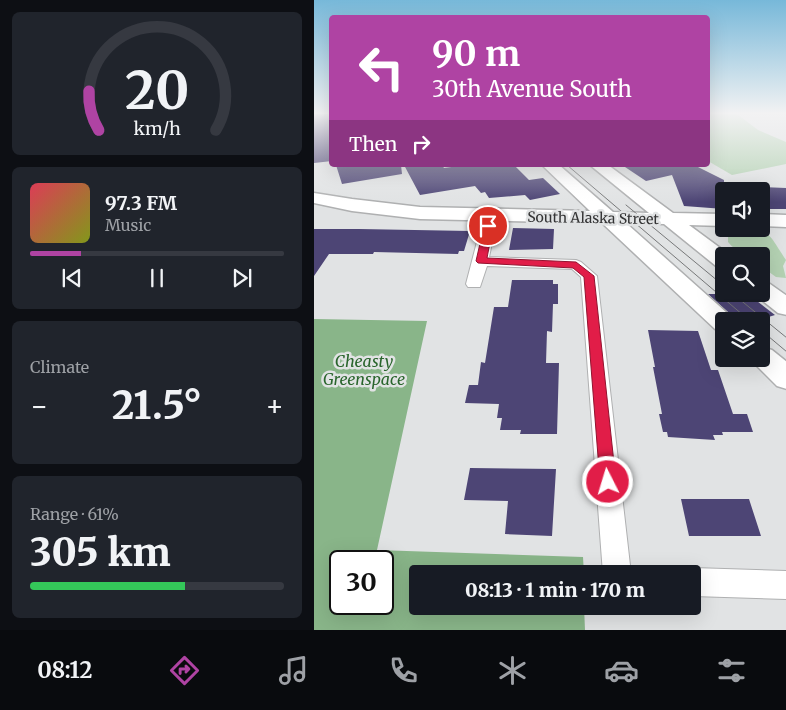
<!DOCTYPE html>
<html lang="en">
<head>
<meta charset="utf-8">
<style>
	body { margin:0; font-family:Merriweather,serif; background:#20242c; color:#f1f3f6; height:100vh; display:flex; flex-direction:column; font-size:19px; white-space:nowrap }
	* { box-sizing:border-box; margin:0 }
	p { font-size:16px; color:#9ea1a6 }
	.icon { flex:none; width:28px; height:28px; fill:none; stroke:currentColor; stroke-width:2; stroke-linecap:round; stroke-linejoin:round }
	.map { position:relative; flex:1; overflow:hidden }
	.panel { display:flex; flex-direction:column; gap:12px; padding:12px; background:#0d0f14; width:314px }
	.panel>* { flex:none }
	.hud { position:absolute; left:15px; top:15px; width:381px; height:152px; border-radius:5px; box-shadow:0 5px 20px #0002; background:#af43a3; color:#fff; overflow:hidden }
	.buttons { position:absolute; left:401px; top:182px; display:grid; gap:10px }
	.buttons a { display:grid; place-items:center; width:55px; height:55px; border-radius:5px; background:#171b24; box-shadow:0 5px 20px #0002; font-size:25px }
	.speed { position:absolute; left:15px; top:550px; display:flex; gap:10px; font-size:25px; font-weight:700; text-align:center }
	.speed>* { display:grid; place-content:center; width:65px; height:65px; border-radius:50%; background:#171b24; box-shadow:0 5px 20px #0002; line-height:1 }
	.speed .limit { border:2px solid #111; border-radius:8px; background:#fff; color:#111 }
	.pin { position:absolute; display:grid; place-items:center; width:42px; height:42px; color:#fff; margin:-21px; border:2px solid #fff; border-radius:50%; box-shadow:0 1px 5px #0007 }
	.me { position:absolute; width:55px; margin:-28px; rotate:355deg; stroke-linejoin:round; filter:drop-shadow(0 0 4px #0008) }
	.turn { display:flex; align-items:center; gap:18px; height:105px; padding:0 20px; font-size:22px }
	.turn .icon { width:65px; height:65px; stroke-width:2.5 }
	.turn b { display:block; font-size:35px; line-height:42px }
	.then { display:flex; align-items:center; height:48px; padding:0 20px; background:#0003; gap:10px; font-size:19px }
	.big { font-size:38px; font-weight:800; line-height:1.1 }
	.panel .tile { flex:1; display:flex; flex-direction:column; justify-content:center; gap:8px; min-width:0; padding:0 18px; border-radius:8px; background:#20242c }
	.panel .dial { align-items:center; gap:0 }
	.dial svg { height:130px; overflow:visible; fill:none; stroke:#363941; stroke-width:7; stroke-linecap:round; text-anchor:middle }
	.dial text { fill:#f1f3f6; stroke:none }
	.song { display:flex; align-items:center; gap:15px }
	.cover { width:60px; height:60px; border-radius:8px; background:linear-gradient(135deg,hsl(350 70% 55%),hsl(70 70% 35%)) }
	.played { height:5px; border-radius:2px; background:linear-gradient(90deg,#af43a3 20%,#363941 20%) }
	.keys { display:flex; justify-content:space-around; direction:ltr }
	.heat { display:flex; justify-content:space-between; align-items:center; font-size:28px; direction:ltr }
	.charge { height:8px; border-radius:4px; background:linear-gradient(90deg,#34c759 61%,#363941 0) }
	.trip { position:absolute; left:95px; top:565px; width:292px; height:50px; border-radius:5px; background:#171b24; box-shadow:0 5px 20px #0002; font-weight:800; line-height:50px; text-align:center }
	.tab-bar { display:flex; height:80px; justify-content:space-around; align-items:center; background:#090b0e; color:#9ea1a6 }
	.tab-bar .icon { width:35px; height:35px }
	.tab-bar .current { color:#af43a3 }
	.tab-bar b { font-size:22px; color:#f1f3f6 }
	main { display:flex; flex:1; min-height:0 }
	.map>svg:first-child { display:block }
</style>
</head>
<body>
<main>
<section class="panel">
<div class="tile dial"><svg viewBox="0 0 100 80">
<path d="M14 69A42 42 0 1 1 86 69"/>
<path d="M14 69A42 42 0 0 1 8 45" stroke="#af43a3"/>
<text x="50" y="56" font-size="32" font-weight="700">20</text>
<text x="50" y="72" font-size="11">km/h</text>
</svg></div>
<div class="tile">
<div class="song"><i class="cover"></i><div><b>97.3 FM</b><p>Music</p></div></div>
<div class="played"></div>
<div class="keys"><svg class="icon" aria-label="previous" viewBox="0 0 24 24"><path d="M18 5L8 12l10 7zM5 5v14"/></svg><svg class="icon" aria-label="pause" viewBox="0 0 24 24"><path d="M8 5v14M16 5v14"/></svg><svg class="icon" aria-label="next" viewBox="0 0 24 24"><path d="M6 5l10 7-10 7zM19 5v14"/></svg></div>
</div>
<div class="tile"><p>Climate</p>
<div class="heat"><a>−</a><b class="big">21.5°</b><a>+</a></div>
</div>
<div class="tile"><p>Range · 61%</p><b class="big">305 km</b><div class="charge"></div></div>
</section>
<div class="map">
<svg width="473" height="630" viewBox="0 0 473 630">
	<rect width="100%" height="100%" fill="#e1e3e4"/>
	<!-- green -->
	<path fill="#b4d2b3" d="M394,114H423L444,130L472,142V164L418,175L394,161Z
		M424,231C459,231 453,232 472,260L469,266L472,278L462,277L448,267V256C433,256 423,253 414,242V237Z"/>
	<!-- forest -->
	<path fill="#89b589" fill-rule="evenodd" d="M0,319L113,321L63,550L269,557L270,574H104V606H270L271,630H0ZM26,561H69V604H26Z"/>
	<!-- building -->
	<path fill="#4d4575" d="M0,114H18V161L0,163Z
		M22,165H87L88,174L28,184Z
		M90,165H128L130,168L152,165H200L215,180L229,178L246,194L216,200L211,195L175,198L171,192L167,193L161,186L106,195Z
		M308,165H380L410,180V209L370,206L358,175L332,181Z
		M448,187L473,188V209H452L448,201Z
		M199,228L240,229L239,249L195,250Z
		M0,229H45L156,231L150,251H145L144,254L60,252L59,254H15L0,276Z
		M198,280H239V284H244V304H239L238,332L233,331L232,363H245L243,434H206L207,430H186L188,418H183L185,404L151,403L155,385H164L167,362L171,363L180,307H194Z
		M394,294H434L461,315L442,321H424Z
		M334,330L384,331L397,370H404L419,414H433L439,432H408L409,435H399L401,440L354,437L353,432H349L345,414H348L339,367H341Z
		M156,468L242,469L238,536L191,534L194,501L150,500Z
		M367,499H435L447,536H375Z"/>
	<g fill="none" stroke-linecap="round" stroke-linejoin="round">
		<!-- minor casing -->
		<g stroke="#afb0b1" stroke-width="2">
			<path id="minor" d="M177,211L184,215L175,257L262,260L267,262L283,276L317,574H289L267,277L258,269L173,266L166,287H154L152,284L170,215Z
				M379,568L473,571V599L379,596V574H368Z"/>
		</g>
		<!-- secondary casing -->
		<g stroke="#afb0b1" stroke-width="3">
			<path id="secondary" d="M228,165H245L299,212L335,213L276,165H294L359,213L410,214V226L375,225L417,256H410V268L402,266L350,224L312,223L422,321H410V331L401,329L288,223L106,219L38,211L0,203V193L38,199L106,207L276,211Z
				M448,214L473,215V227L448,226Z
				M448,282L456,284L473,296V315L464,313L440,294H448Z
				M448,347L458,350L473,362V389L463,386L436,359H448Z"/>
		</g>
		<!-- minor -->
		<use href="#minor" fill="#fff" fill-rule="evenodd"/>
		<!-- secondary -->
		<use href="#secondary" fill="#fff" fill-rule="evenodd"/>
		<!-- tram -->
		<path stroke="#777879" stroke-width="1" d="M253,165L436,321
			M312,205L410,286
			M419,294L473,338
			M448,331L473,352"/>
	</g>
	<!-- sky -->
	<linearGradient id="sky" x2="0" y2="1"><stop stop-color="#77b8d9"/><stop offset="0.56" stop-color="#f2f2f3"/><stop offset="1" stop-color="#f2f2f3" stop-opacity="0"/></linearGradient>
	<rect width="473" height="202" fill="url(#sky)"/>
	<!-- route -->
	<path fill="#e11d48" stroke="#92132f" d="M174,223L179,226L173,258L262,262L280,276L302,482L300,486L294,488L289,486L286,482L270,277L259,268L164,263L162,261L170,226Z"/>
	<g text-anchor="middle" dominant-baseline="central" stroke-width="5" stroke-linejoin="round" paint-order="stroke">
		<!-- far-street labels -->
		<g font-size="14" fill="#343435" stroke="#e1e3e4">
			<text transform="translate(279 218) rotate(1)">South Alaska Street</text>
		</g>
		<!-- park labels -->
		<g font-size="16" font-style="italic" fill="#29652c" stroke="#e1e3e4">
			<text x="50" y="361">Cheasty<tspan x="50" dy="18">Greenspace</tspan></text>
		</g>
	</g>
</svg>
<div class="buttons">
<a><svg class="icon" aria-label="sound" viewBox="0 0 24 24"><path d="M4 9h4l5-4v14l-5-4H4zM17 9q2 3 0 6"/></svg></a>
<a><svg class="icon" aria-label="search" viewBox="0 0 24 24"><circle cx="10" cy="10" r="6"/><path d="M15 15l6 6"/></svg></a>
<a><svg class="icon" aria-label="layers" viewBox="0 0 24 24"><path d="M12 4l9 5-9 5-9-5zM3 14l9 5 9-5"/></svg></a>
</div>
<div class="speed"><div class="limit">30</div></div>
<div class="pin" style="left:174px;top:226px;background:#d93025"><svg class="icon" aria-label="arrive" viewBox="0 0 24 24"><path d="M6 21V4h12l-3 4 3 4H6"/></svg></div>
<svg class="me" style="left:294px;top:482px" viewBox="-20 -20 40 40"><circle r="17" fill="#e11d48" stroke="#fff" stroke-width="3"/><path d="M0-11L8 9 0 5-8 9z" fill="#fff"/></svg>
<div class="trip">08:13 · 1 min · 170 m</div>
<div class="hud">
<div class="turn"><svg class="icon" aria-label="left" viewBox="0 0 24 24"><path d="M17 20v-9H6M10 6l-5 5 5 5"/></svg><div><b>90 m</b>30th Avenue South</div></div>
<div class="then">Then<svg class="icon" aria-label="right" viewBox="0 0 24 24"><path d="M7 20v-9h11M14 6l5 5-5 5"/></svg></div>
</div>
</div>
</main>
<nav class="tab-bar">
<b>08:12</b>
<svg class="icon current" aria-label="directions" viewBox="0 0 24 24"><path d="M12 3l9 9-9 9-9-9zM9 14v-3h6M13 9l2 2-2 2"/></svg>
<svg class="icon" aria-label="music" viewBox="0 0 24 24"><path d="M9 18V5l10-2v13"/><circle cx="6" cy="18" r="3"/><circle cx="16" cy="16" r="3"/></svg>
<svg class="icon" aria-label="phone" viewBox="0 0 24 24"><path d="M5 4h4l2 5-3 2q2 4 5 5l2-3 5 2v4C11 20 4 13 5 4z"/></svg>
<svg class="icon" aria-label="climate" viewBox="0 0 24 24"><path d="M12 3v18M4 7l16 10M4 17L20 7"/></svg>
<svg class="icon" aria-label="car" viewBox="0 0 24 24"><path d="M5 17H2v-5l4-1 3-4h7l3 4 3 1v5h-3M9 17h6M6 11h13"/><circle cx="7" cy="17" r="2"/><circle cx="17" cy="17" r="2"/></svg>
<svg class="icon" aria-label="filters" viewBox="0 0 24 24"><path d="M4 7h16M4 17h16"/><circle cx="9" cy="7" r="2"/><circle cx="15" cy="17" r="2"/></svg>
</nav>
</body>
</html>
